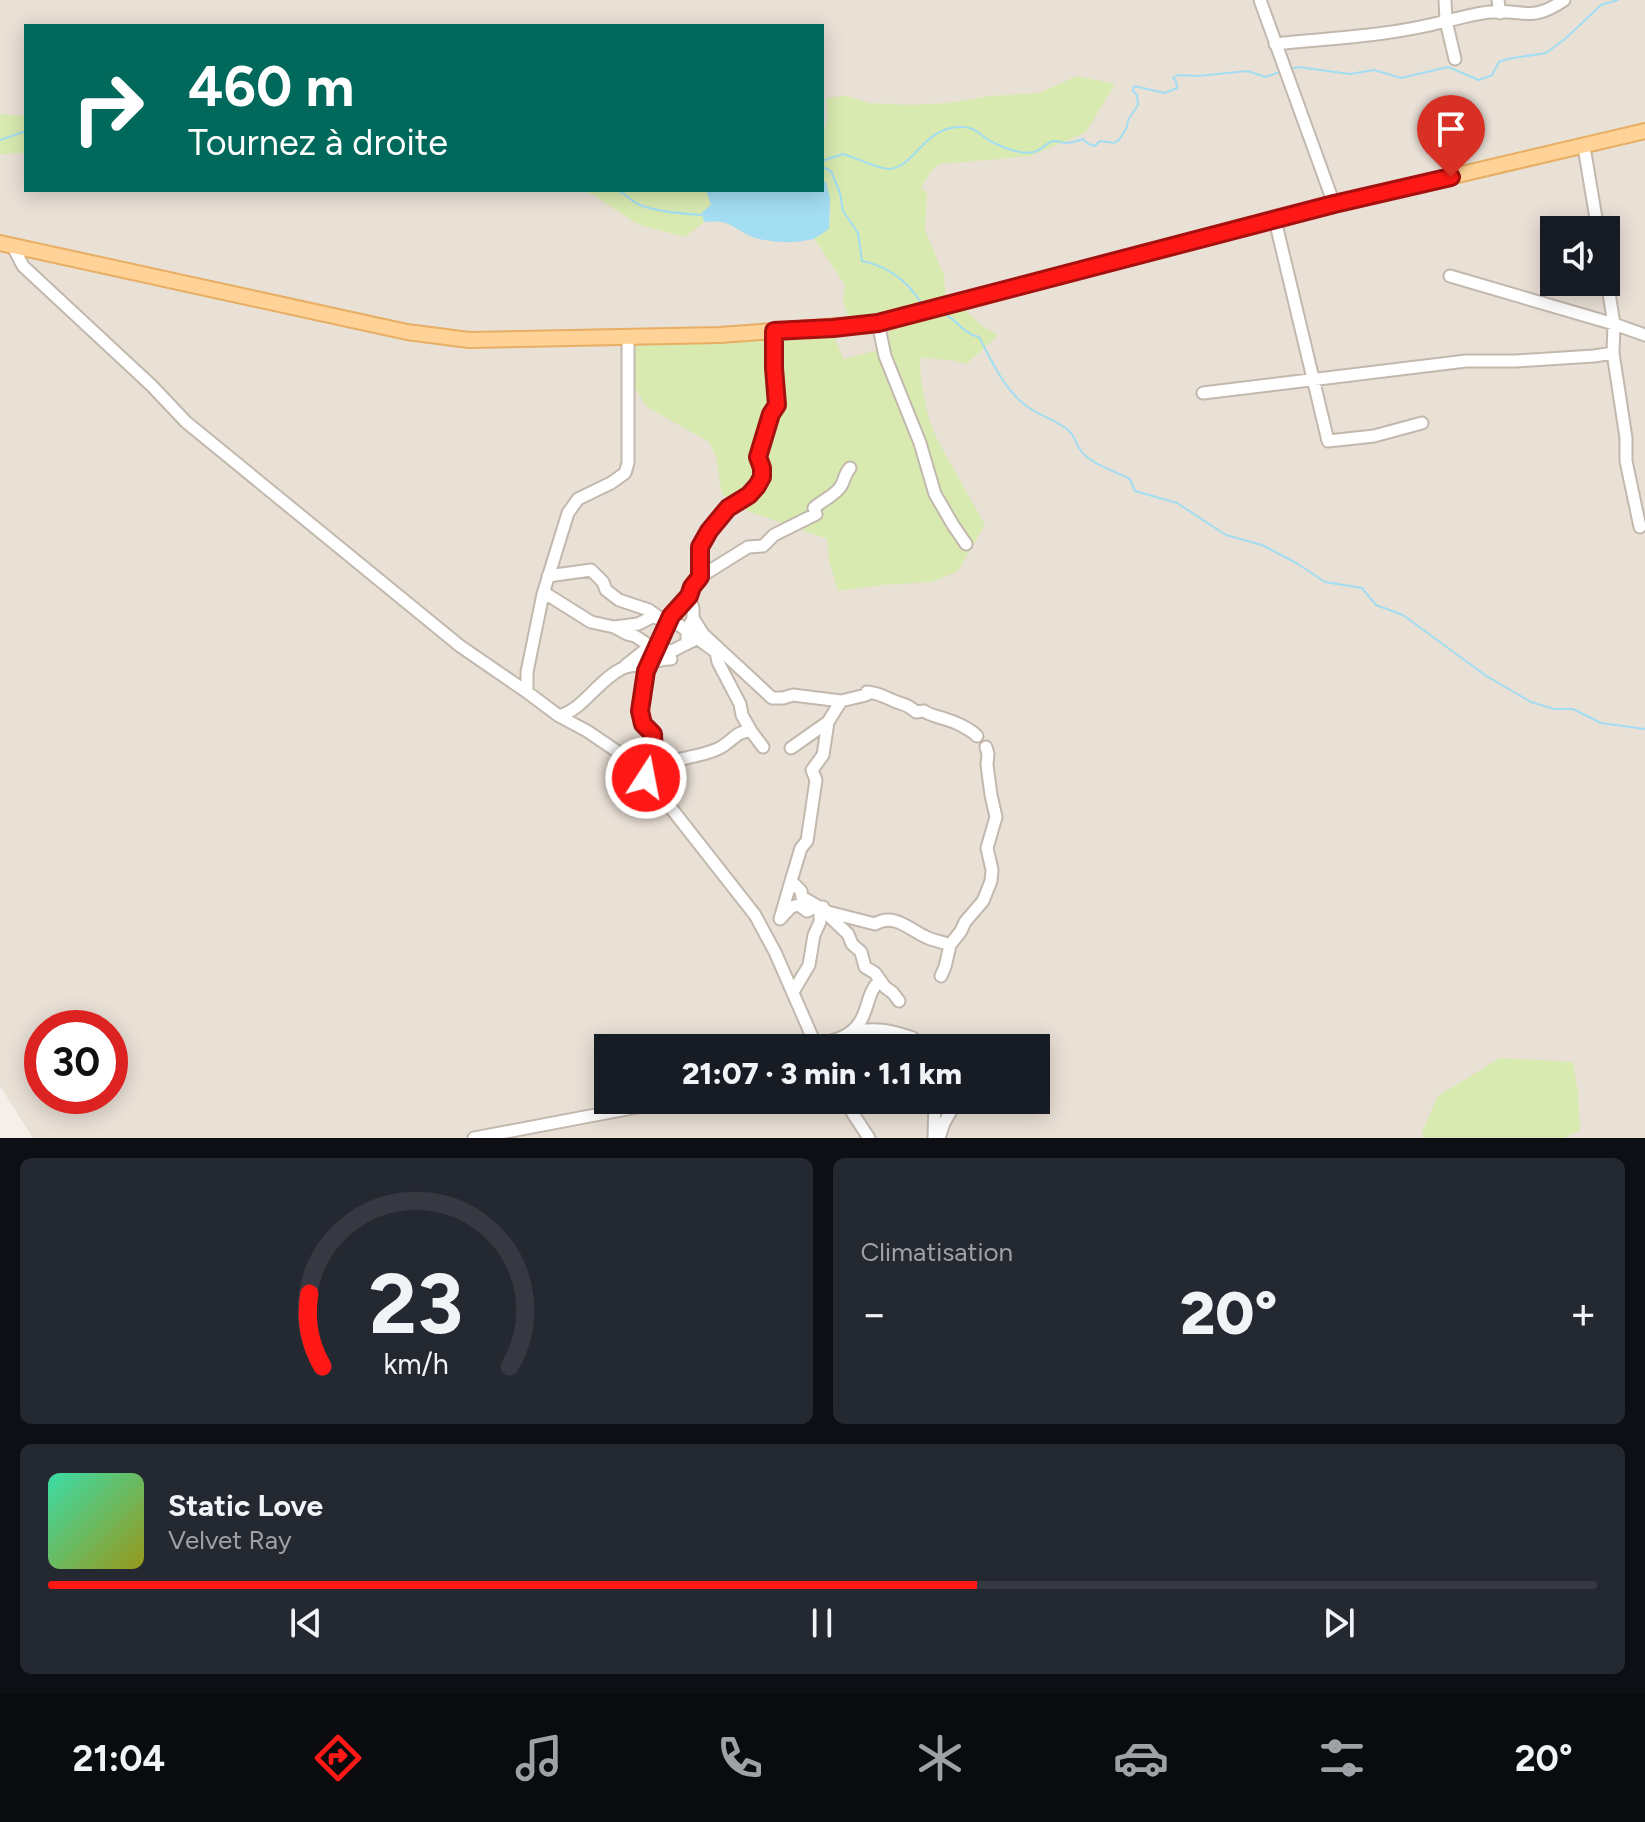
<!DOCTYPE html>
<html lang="fr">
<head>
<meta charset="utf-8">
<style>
	body { margin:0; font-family:Figtree,sans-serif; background:#242831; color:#f1f3f6; height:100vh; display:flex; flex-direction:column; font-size:30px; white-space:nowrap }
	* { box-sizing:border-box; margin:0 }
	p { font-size:26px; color:#9ea1a6 }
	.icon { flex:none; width:44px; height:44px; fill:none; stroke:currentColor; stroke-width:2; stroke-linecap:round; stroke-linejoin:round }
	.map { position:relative; height:1138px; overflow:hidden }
	.panel { display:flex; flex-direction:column; gap:20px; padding:20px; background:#0d0f14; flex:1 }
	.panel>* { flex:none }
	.hud { position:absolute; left:24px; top:24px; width:800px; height:168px; border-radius:0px; box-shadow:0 4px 20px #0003; background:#00695c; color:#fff; overflow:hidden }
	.buttons { position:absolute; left:1540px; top:216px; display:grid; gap:16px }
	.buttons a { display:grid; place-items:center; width:80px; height:80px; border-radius:0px; background:#171b24; box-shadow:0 4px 20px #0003; font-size:40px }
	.speed { position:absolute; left:24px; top:1010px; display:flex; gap:16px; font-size:40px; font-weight:700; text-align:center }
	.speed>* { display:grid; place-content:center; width:104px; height:104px; border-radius:50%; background:#171b24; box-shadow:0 4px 20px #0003; line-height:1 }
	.speed .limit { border:12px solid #d22; background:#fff; color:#111 }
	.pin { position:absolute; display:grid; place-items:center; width:68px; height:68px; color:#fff; margin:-82px -34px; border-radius:50% 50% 50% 0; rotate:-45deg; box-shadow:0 0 8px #0007 }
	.pin .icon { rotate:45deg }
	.me { position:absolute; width:88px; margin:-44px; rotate:11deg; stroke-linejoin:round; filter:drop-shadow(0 0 6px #0008) }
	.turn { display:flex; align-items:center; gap:28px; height:168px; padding:0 32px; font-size:36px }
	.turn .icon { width:104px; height:104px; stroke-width:2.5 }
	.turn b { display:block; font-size:56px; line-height:68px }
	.big { font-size:60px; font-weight:800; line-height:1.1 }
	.panel .widget { flex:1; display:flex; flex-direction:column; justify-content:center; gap:12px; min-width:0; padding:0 28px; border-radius:12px; background:#242831 }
	.panel .dial { align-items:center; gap:0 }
	.dial svg { height:208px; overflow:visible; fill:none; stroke:#363941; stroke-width:7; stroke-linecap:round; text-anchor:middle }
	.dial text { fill:#f1f3f6; stroke:none }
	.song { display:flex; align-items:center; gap:24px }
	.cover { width:96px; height:96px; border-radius:12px; background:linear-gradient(135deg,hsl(160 70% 55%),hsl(60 70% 35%)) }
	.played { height:8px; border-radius:4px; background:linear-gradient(90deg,#ff1815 60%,#363941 60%) }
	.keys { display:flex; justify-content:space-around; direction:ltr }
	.heat { display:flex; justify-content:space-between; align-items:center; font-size:44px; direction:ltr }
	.panel .tiles { flex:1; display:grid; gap:20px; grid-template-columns:1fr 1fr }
	.widget:last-child { grid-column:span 2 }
	.trip { position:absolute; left:594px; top:1034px; width:456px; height:80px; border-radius:0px; background:#171b24; box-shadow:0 4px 20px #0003; font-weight:800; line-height:80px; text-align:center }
	.tab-bar { display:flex; height:128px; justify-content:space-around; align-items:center; background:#090b0e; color:#9ea1a6 }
	.tab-bar .icon { width:56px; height:56px }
	.tab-bar .selected { color:#ff1815 }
	.tab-bar b { font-size:36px; color:#f1f3f6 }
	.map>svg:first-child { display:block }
</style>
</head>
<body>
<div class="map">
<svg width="1645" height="1138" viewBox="0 0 1645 1138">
	<rect width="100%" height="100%" fill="#f4efe8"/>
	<!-- residential -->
	<path fill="#e9e0d6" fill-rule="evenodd" d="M0,0H1645V1138H33L0,1086ZM26,26H822V190H26ZM1554,230H1606V282H1554ZM42,1028H110V1096H42ZM608,1048H1036V1100H608Z"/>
	<!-- green -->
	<path fill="#d8eab0" d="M1077,76L1115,84L1086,132L1031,156L940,164L931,171L921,188L927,193L925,230L944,275L946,303L851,323L843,302L845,285L814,238L829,229C831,213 831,199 826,183L822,181V141L828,114L826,98L846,96L870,103L910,105L949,103L990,96L1039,93Z
		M0,114L26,116V153L0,154Z
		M573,190H706L711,206L702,212L704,222L685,237L639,225L590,193Z
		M965,310L981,325L998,335L967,364L952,360L920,358L921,380L928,416L937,439L985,525L958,571L932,582L882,585L838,591L829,561L827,539L748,511L722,494L716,457L709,442L647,407L635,388V346L834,335L843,359L887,348L890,325Z
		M1500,1058L1573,1062L1578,1092L1580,1130L1564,1138H1423L1422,1132L1438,1096Z"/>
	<!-- water -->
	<path fill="#a3ddf2" d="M822,181L826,182L830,198L829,229C824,232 818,237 813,239C795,244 767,243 750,236C729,226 731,220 704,222L702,212L711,205L706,190H790L800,192L803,190H822Z"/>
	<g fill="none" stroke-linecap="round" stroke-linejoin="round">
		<!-- stream -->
		<path stroke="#a3ddf2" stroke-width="2" d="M1290,69L1298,67L1350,74L1374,70L1401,78L1448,67L1479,80L1492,75L1499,62L1507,59L1546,53L1565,39L1601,5L1618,0
			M0,140L26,131
			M822,161L843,154C857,158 877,169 890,169C915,167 924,125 963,127C975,127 980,135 990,141C1002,147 1024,157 1037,151C1042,149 1047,143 1053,141C1056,141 1062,142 1065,143C1071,143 1078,141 1083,139L1088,144L1095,146L1100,141L1114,143L1119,140L1127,127L1128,120L1138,105L1137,95L1133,91L1134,86L1165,93L1177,88L1176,81L1173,78L1178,75L1197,76L1248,71L1265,77L1280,72
			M822,167L831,171L840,193L843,211L858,233L862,261C889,266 908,282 922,304
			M616,190C626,193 629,200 638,204C652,211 686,214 702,215
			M945,314C958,321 964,334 979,337C991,360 1004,389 1025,405C1038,415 1056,420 1068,430C1077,438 1075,444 1081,451C1089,463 1117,472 1130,479L1135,491L1177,503L1226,535L1262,545L1298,564L1325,582L1362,588L1376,605L1403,615L1485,675L1531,702L1554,709H1573L1601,723L1645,729"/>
		<!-- minor casing -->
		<g stroke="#c3b8ad" stroke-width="15">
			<path id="minor" d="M1260,0L1334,204
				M1498,0L1500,13
				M1275,44C1333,38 1390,36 1446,21L1445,0
				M1455,59L1446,21C1461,18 1476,13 1491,12C1525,9 1531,23 1564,0
				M1584,147L1598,230
				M1275,220L1328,441L1374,436L1422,423
				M12,245L23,266L152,386L186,422L460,646L527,692
				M1606,275L1614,324L1613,353L1626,438V461L1640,527
				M1450,276L1614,324L1645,335
				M878,323L885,356L920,443L935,494L953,525L966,544
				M628,338V463L625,473L611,483L578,499L568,513L543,594L527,672V692L559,716L587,731L618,752L653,785L755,915L775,952L817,1048
				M1203,393L1466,361H1516L1594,356L1613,353
				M548,576L591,570L603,582L606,590L619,600L649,610L660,618
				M700,577V547L709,531L718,518L728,508L749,495L757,486L762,477V468L758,457L771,414L777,405L774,368V331
				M543,594L548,595L591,622L614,627L627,634L635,636L650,646L672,651L694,640
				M693,618L703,634L772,698H783L793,695L841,701
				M614,627L638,624L652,617L665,620L679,625L716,652L718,662L740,704L742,715L751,731L763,747
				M687,643V631L693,618V608L689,596L692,587L700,577L748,547L763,546L774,535L816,514L814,508C822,500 835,496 841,486C845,480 844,474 850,468
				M625,666L650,646
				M559,716C585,708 597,681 621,669C628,665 637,665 646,664C655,662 662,658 671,659
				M828,722L823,755L812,770L816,780L807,841L801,848L791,881L801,891L802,897L828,912V915L848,934L852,944L861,952L865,967L875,973L885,987L893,993L899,1001
				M791,748L828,722L841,701L866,695L867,692C879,693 882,696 892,700C904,706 905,702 916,712L924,711C931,716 937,716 945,719C956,722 970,729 977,736
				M655,770C665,766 675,760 686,758C698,755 713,753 723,746C734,739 737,731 751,731
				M646,778L655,770L653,734L643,724L640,711L646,671L671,616L689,596
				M791,881L780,919L791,907L799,905L807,911L815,907H823
				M828,912L875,924C893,913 908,928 924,936C932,941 941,941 950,945
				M941,976L945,967L950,945L961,931L965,922L983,901L991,881L992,870L987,848L996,817L991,795L987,765L988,754L986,747
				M793,992L809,965L814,935L820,922V911L823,907
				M851,1033C873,1026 892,1031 913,1038
				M812,1047C823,1042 838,1041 848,1034C871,1019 864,993 880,981
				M844,1100L869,1138
				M474,1138L674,1100
				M934,1138L935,1100
				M939,1138L944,1123L953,1107"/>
		</g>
		<!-- major casing -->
		<g stroke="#e7ae64" stroke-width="18">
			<path id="major" d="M0,243L407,332L469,340L720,335L878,323L916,314L1334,204L1645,131"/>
		</g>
		<!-- minor -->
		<use href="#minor" stroke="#fff" stroke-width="11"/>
		<!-- major -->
		<use href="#major" stroke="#ffd397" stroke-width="14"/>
	</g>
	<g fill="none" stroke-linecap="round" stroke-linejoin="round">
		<!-- route casing -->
		<g stroke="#a6100e" stroke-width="20">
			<path id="route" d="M646,778L655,770L653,734L643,724L640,711L646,671L671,616L689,596L692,587L700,577V547L709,531L728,508L749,495L757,486L762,477V468L758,457L771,414L777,405L774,368V331L833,328L878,323L1334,204L1451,177"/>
		</g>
		<!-- route -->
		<use href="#route" stroke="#ff1815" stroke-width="14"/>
	</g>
</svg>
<div class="buttons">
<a><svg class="icon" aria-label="sound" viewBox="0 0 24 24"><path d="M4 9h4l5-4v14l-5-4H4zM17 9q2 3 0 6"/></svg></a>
</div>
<div class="speed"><div class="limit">30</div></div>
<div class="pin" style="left:1451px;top:177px;background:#d93025"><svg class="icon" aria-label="arrive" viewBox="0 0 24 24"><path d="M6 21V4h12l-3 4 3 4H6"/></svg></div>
<svg class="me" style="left:646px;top:778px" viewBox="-20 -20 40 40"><circle r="17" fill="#ff1815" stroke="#fff" stroke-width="3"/><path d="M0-11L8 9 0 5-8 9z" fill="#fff"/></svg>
<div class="trip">21:07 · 3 min · 1.1 km</div>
<div class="hud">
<div class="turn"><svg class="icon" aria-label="right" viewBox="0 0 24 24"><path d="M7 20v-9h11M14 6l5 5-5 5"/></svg><div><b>460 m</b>Tournez à droite</div></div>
</div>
</div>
<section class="panel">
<div class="tiles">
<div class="widget dial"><svg viewBox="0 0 100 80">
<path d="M14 69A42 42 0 1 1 86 69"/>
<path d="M14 69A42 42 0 0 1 9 41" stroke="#ff1815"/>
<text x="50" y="56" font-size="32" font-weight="700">23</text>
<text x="50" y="72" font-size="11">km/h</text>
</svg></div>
<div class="widget"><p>Climatisation</p>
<div class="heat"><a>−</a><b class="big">20°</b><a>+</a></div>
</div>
<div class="widget">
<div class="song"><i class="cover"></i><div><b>Static Love</b><p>Velvet Ray</p></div></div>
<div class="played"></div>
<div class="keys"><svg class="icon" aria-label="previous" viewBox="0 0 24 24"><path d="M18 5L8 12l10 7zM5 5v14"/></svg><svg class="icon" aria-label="pause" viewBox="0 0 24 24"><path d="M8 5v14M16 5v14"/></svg><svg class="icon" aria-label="next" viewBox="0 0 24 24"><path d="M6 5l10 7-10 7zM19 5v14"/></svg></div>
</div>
</div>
</section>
<nav class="tab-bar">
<b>21:04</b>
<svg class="icon selected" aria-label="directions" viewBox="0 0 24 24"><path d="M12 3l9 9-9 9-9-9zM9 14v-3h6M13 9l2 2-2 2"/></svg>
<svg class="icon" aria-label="music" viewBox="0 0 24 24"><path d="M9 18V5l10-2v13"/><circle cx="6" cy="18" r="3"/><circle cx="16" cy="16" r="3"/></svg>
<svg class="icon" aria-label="phone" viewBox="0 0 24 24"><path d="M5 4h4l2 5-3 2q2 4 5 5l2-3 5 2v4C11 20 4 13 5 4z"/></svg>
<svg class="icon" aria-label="climate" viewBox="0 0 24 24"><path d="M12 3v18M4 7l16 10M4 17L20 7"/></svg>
<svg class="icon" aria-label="car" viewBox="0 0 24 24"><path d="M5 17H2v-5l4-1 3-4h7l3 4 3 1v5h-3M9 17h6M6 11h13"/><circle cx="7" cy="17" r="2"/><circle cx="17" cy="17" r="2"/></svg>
<svg class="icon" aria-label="filters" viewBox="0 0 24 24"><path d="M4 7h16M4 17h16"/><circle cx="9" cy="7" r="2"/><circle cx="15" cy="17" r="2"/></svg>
<b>20°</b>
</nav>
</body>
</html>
